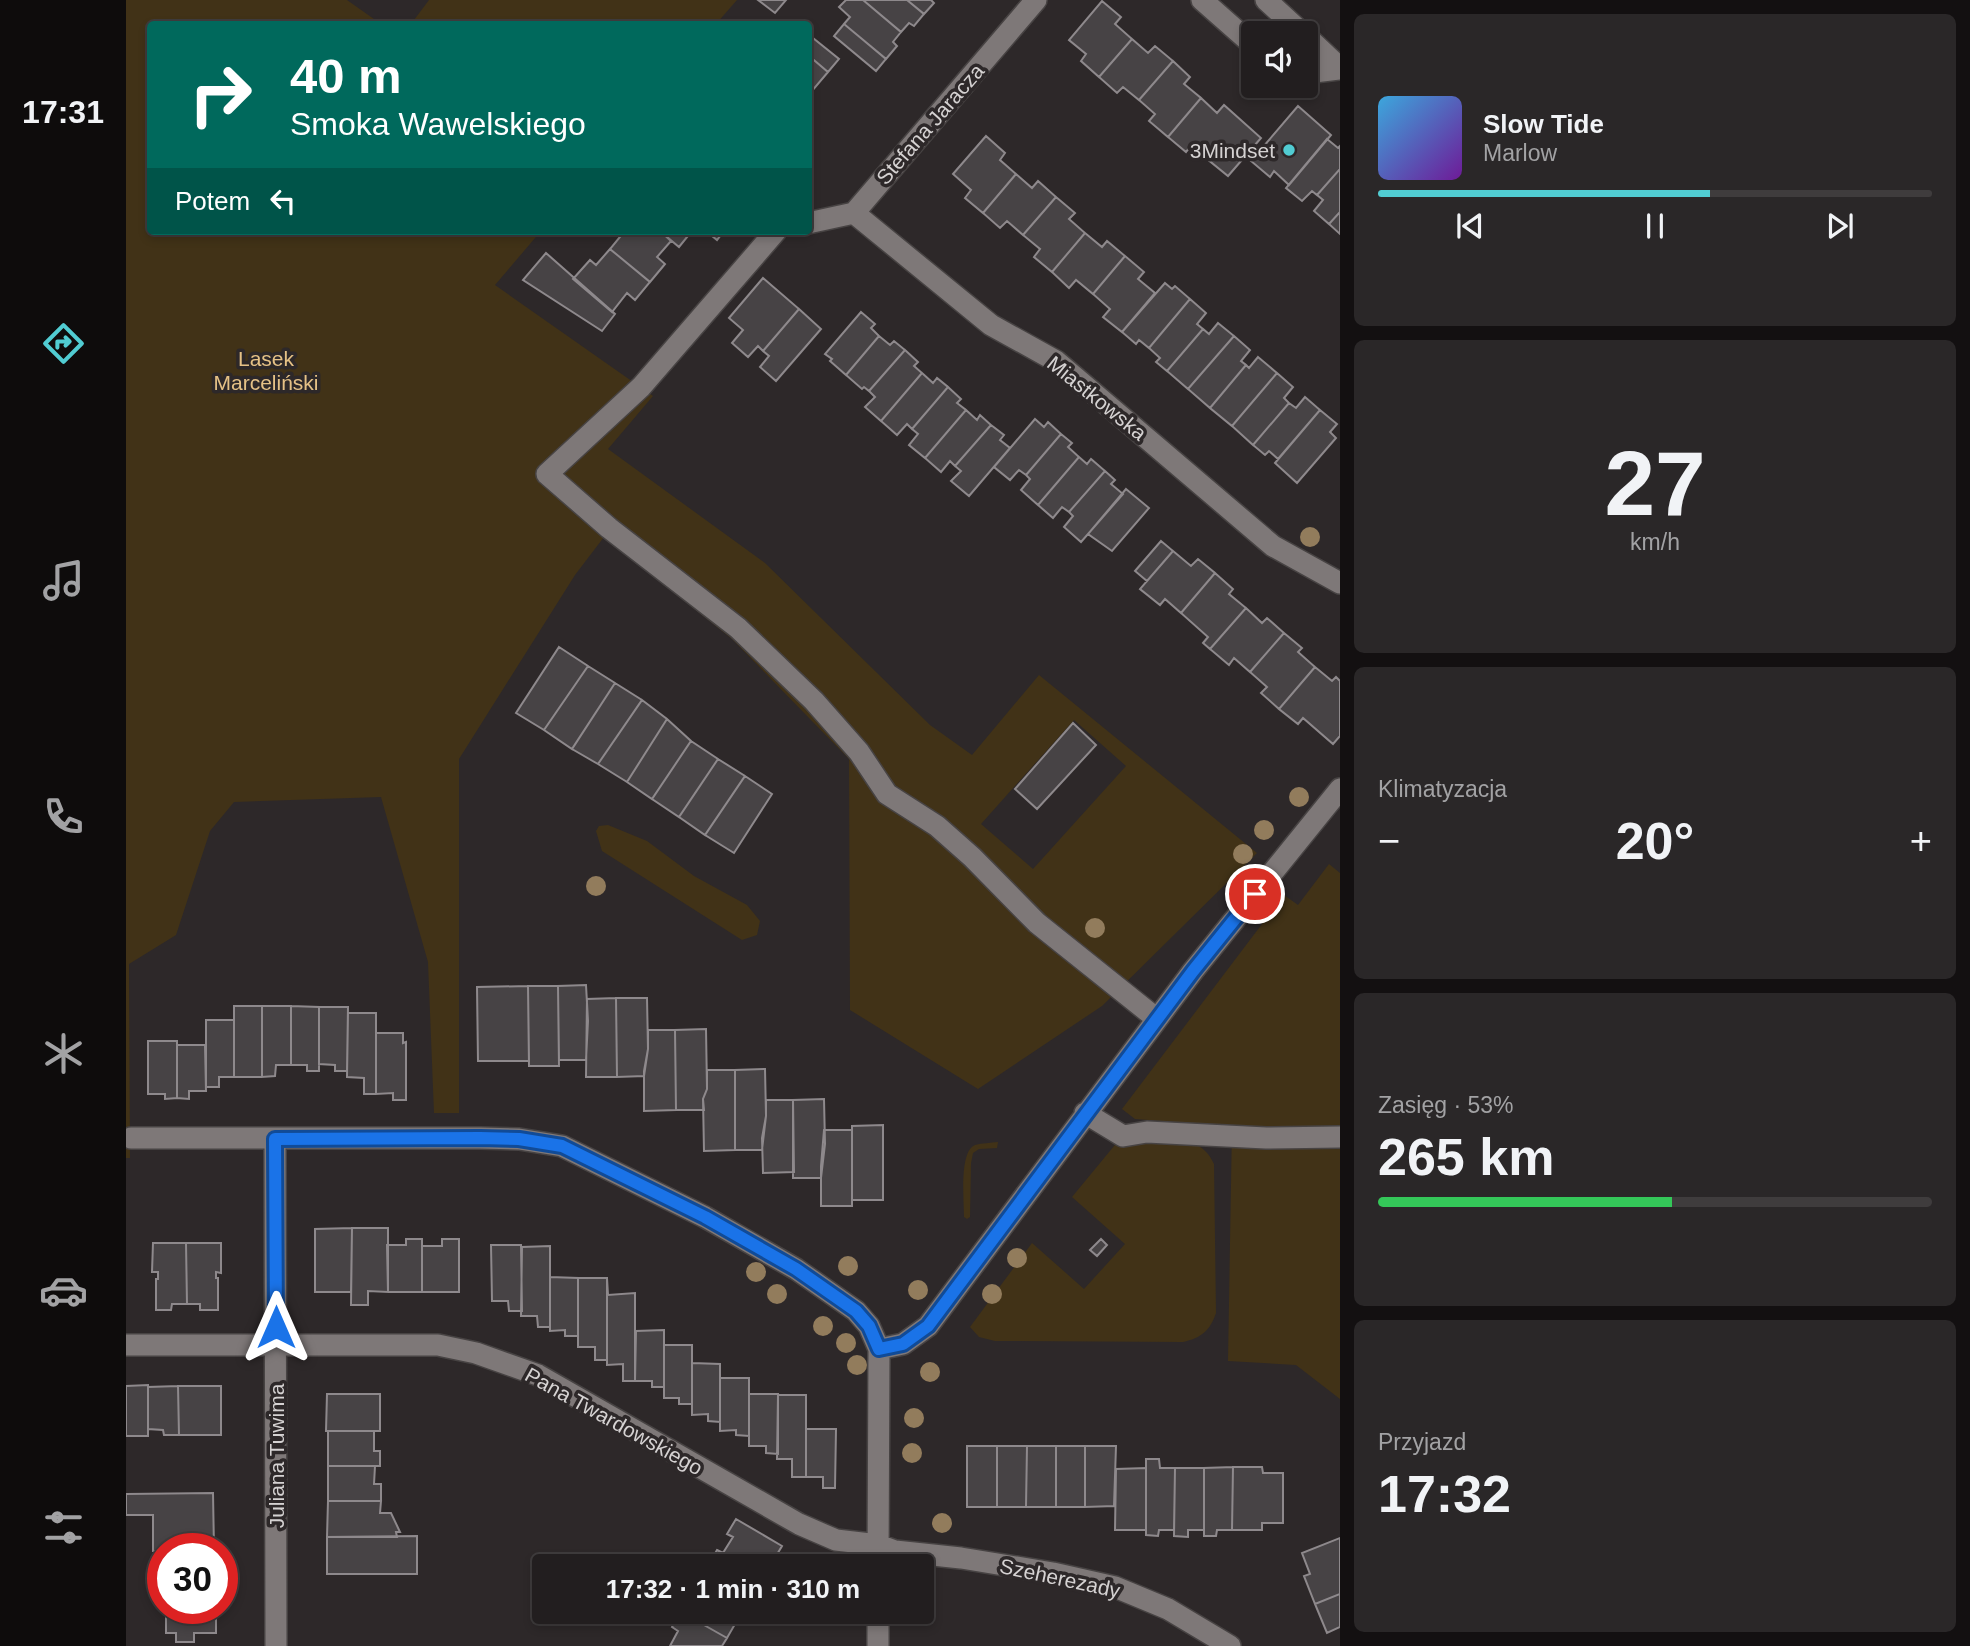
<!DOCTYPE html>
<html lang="pl">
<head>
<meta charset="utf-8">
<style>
	body { margin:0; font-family:Helvetica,sans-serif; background:#2a2728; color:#f1f3f6; height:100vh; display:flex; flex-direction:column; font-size:26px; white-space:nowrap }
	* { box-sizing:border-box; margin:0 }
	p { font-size:23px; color:#a2a2a4 }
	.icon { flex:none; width:38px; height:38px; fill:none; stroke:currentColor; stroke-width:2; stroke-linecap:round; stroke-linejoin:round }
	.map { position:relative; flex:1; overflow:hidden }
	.side { display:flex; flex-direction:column; gap:14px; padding:14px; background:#131011; width:630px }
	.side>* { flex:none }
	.hud { position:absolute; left:21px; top:21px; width:665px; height:214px; border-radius:7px; box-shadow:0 4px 10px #0003,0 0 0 2px #3f3c3d; background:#00695c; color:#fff; overflow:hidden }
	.buttons { position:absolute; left:1115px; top:21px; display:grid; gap:14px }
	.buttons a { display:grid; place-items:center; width:77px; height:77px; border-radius:7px; background:#221e1f; box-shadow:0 4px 10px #0003,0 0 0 2px #3f3c3d; font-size:35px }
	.speed { position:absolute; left:21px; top:1533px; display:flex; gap:14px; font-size:35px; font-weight:700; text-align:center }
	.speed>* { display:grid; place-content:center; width:91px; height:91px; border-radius:50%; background:#221e1f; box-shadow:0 4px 10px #0003,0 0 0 2px #3f3c3d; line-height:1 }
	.speed .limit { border:10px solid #d22; background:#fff; color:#111 }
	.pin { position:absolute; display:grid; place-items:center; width:60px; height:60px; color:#fff; margin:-30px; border:4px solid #fff; border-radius:50%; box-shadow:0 2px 7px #0007 }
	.me { position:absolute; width:77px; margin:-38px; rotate:0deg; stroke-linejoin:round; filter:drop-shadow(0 0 5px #0008) }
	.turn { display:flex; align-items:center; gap:24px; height:147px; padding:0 28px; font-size:32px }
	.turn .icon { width:91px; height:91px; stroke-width:2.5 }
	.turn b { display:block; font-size:49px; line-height:60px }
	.then { display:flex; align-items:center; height:66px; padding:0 28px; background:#0003; gap:14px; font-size:26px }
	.big { font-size:52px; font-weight:600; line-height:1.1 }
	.side .tile { flex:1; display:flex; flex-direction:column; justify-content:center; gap:10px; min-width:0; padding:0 24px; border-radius:10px; background:#2a2728 }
	.side .dial { align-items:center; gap:0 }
	.dial b { font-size:91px; line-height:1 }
	.song { display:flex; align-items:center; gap:21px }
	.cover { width:84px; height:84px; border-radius:10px; background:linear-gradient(135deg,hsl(200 70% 55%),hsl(280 70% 35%)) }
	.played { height:7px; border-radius:4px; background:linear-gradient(90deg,#51ccd2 60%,#3f3c3d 60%) }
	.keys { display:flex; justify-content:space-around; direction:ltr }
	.heat { display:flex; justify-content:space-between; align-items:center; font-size:38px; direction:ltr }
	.charge { height:10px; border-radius:5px; background:linear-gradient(90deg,#34c759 53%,#3f3c3d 0) }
	.trip { position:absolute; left:406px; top:1554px; width:402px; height:70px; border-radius:7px; background:#221e1f; box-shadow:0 4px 10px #0003,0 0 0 2px #3f3c3d; font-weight:600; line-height:70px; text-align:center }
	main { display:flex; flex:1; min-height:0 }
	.dock { display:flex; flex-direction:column; width:126px; justify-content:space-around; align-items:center; background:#0e0c0c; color:#a2a2a4 }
	.dock .icon { width:49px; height:49px }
	.dock .selected { color:#51ccd2 }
	.dock b { font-size:32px; color:#f1f3f6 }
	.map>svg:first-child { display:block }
</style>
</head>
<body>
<main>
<nav class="dock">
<b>17:31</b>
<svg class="icon selected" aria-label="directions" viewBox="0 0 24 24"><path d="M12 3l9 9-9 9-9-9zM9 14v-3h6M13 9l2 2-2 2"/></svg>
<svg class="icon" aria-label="music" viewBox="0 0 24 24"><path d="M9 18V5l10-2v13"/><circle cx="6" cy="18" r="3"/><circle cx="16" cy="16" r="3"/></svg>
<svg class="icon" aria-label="phone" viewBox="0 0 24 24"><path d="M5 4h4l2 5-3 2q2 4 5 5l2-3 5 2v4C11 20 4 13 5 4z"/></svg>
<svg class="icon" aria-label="climate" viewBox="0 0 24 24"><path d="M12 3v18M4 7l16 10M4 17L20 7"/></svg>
<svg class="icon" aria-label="car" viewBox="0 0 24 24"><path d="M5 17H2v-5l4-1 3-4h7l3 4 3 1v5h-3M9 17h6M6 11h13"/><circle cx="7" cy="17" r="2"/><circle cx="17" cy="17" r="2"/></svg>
<svg class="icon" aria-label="filters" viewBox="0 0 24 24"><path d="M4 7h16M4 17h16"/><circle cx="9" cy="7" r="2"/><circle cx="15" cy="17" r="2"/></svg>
</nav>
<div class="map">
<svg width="1214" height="1646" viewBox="0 0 1214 1646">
	<rect width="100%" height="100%" fill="#2d2829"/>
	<!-- green -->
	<path fill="#413217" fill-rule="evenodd" d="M0,0H221L255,24H24V231H415L369,285L527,396L482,449L639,563L804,725L846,755L913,675L1131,853L976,1006L852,1089L724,1010L723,759L606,639L478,537L449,575L333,759V1113H308L302,962L255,797L108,802L84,831L50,935L3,964L4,1158H0ZM948,720L1000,766L907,869L855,824Z
		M303,0H611L590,24H285Z
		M482,825L521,841L568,876L621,905L634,921L631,935L616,940L476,851L470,831L473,826Z
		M1203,864L1214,873V1399L1170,1365L1102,1361L1106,1126L1009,1119L996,1109L1158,895L1172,905Z
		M993,1140L1069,1144C1079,1149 1083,1154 1088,1164L1090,1313C1084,1331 1075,1338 1057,1342L869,1341L853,1337L844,1327L906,1243L958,1289L999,1244L946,1197Z
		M872,1142L871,1148L853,1149L847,1153L845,1163L844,1217L841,1219L838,1217C838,1201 833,1151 849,1145C856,1143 865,1143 872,1142Z"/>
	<!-- building -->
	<path fill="#474345" stroke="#8e898c" stroke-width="2" d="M632,0H660L649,13Z
		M720,0H737L775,32L767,42L771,46L760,59L718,24L724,17L713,7Z
		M737,0H781L798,14L788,26L783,23L775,32Z
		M781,0H805L808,3L798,14Z
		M976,1L995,17L989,24L1006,39L973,77L955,61L960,54L943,40Z
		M718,24L760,59L750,71L708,36Z
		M682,34L713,59L702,72L682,55Z
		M1006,39L1022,53L1029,46L1047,61L1013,100L997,87L991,93L973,77Z
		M682,55L702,72L686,91L682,88Z
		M1047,61L1064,77L1058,84L1075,98L1042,137L1023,121L1029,114L1013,100Z
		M1075,98L1091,113L1098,105L1135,138L1102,176L1065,146L1060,152L1042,137Z
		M1172,106L1205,135L1163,185L1148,171L1144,177L1125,161Z
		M860,136L879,153L874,160L890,174L857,213L839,198L845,190L827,174Z
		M1201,139L1212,148L1214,146V169L1191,195L1186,191L1176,201L1160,188Z
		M1214,169V212L1203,224L1188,211L1197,200L1191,195Z
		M890,174L906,188L912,181L930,197L897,235L881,221L874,228L857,213Z
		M930,197L949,213L943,219L959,233L926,272L908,257L914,249L897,235Z
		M1214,212V234L1203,224Z
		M496,231H534L545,241L531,257L539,264L524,282L484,249L498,232Z
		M534,231H566L553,247Z
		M580,231H598L591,240Z
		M959,233L976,247L981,241L999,256L967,294L950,280L943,288L926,272Z
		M484,249L524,282L509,300L501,293L486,312L447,279L464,260L470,265Z
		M420,253L489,314L476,331L397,280Z
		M999,256L1018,272L1012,279L1029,293L996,332L977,317L984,309L967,294Z
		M637,278L673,309L637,351L632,346L622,357L606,343L617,330L603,318Z
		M1039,283L1046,289L1049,286L1064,299L1023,348L1013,340L1010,344L996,332Z
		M1064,299L1080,313L1071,324L1077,329L1041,371L1030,362L1034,358L1023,348Z
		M673,309L695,329L650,381L634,367L643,356L637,351Z
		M735,312L749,324L745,328L753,336L720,375L704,361L706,359L699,354Z
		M1092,323L1108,336L1062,389L1041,371L1077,329L1083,334Z
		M753,336L764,345L768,341L779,350L743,391L738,387L736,389L720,375Z
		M1108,336L1124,350L1115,361L1120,365L1084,408L1062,389Z
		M779,350L792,362L788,366L796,373L755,421L739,407L749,397L743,391Z
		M1132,357L1151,373L1106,426L1084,408L1120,365L1123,368Z
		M796,373L807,383L811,378L822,387L786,429L781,424L771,435L755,421Z
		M1151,373L1167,387L1158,398L1163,403L1127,445L1106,426Z
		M822,387L835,399L831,403L840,410L799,458L783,445L792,434L786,429Z
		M1179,397L1194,410L1152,459L1143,451L1139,455L1127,445L1163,403L1170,408Z
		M840,410L851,420L854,415L865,425L829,466L824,461L815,472L799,458Z
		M1194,410L1211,424L1204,432L1210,438L1171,483L1149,463Z
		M909,419L918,427L922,422L935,434L900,475L893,470L884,480L868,467Z
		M865,425L878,435L874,440L884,448L843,496L825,481L835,471L829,466Z
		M935,434L946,443L942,447L953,457L912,505L895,490L904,479L900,475Z
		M953,457L961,464L965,459L979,471L943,512L936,507L927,518L912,505Z
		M979,471L989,480L985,484L997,494L955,542L938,527L947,516L943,512Z
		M1000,489L1023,508L986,551L962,534Z
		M1035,541L1047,551L1021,581L1009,571Z
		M1047,551L1065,566L1072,559L1089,573L1055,613L1039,599L1034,605L1014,589Z
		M1089,573L1107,589L1103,594L1120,608L1084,649L1077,643L1082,637L1055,613Z
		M1120,608L1136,623L1141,618L1158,633L1124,672L1108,658L1103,665L1084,649Z
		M1158,633L1176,648L1172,652L1189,667L1153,709L1135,693L1141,687L1124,672Z
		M433,647L462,666L418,730L390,713Z
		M462,666L489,683L446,749L418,730Z
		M1189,667L1206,681L1210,677L1214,681V736L1207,744L1177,718L1172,724L1153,709Z
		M489,683L516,700L472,764L446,749Z
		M516,700L541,719L501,782L472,764Z
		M541,719L565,741L526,799L501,782Z
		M947,723L970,745L911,809L889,789Z
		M565,741L592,759L553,817L526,799Z
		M592,759L619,776L579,835L553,817Z
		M619,776L646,794L608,853L579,835Z
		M460,985L462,1021L460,1060H433L432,986Z
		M402,986L403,1061H352L351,987Z
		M402,986H432L433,1066H403Z
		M490,998H521L522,1049L518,1076L491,1077Z
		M490,998L491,1077H460L461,999Z
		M108,1006H136V1077H108Z
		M136,1006H165V1065H150L149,1076L136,1077Z
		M165,1006L193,1007V1071H181V1065H165Z
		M193,1007H222L221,1071H209V1065L193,1064Z
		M222,1013H250V1094H238V1078L221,1077Z
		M80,1020H108V1077H93V1087H80Z
		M580,1029L581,1089L577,1099L578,1110H550L549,1030Z
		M522,1030H549L550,1110L518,1111V1071L522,1049Z
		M250,1033H277V1043L280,1042V1100H267V1093L250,1094Z
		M22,1041H51V1098L39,1099V1094H22Z
		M51,1045H79L80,1091H63V1099L51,1098Z
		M639,1069L640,1116L636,1150H609V1070Z
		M581,1070H609V1150L578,1151L577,1099L581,1089Z
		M698,1099L699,1144L695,1178H667V1100Z
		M640,1100H667L668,1172L637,1173L636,1138L640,1116Z
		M757,1125V1200H726V1126Z
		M698,1130H726V1206H695V1166Z
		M226,1228H262V1292L242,1291V1305H225Z
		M226,1228L225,1292H189V1229Z
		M280,1239H296V1292H262L261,1245H280Z
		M316,1239H333V1292H296V1246H316Z
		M975,1239L981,1245L971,1256L964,1250Z
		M27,1243H60L61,1304H46L45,1310H30V1279H32V1272H26Z
		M60,1243H95V1273L90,1272V1278H92V1310H74V1304H61Z
		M365,1245H395L396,1311H383L382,1301H366Z
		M424,1246V1327H412L411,1316H395L396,1247Z
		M424,1277L452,1278V1336H439V1330L424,1331Z
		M452,1278H481V1360H469V1347H452Z
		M481,1278L482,1295L509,1293V1381H497V1364L481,1365Z
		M538,1330V1387H526V1381H509L510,1331Z
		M538,1345H566V1404H553V1398H538Z
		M566,1363L594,1364V1422L582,1421V1414L566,1415Z
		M594,1378H623V1436L610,1435V1430L594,1431Z
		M22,1385V1436H0V1386Z
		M52,1386L53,1435H38L37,1430L22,1429V1387Z
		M52,1386H95V1435H53Z
		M201,1394H254V1431H200Z
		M623,1394H652V1454L640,1453V1446H623Z
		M652,1395H680V1477H666V1459H651Z
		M680,1429H710L709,1488H697V1477H680Z
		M202,1431H248V1451H254V1466H202Z
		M841,1446H871V1507H841Z
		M871,1446H901L900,1507H871Z
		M901,1446H930V1507H900Z
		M930,1446H959V1507H930Z
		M959,1446H990L988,1506L959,1507Z
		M1020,1459H1033L1034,1468H1049L1048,1530H1033L1032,1536L1020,1535Z
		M202,1466H249L248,1484H255V1501H202Z
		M1107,1467H1136L1137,1473H1157V1523H1136V1530H1106Z
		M1107,1467L1106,1530H1091L1090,1536H1078V1468Z
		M1020,1468V1530H989L990,1469Z
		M1049,1468H1078V1530H1062V1537L1048,1536Z
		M87,1493L88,1549H37V1551H27V1515H0V1494Z
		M202,1501H255L254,1513H265L274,1532H270L271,1537H201Z
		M610,1519L656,1546L644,1566H619L597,1553L607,1537L601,1534Z
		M291,1536V1574H201V1537Z
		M1214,1538V1594L1189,1604L1178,1576L1184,1574L1176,1553Z
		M591,1550L597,1553L619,1566H586L583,1564Z
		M1214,1594V1627L1201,1633L1189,1604Z
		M40,1608H90V1633H68V1642H50V1633H40Z
		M555,1612H616L601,1638Z
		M555,1612L601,1638L596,1646H544L552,1631L546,1627Z"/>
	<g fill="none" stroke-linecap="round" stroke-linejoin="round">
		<!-- minor casing -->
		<g stroke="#474343" stroke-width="24">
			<path id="minor" d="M1076,0L1127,45
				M1140,0L1176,33
				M1180,36L1214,68
				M1180,73L1214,69
				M728,213L865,325L930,361L1147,546L1214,583
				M682,223L728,213L910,0
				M650,231L515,387L421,474L483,528L612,628L688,701L733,752L761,794L811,826L846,857L911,923L1031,1019
				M959,1113L997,1136L1021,1132L1140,1138L1214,1137
				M5,1138H354L393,1139L436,1146L579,1217L670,1269L730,1311L743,1326L753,1349L752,1566
				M149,1139L150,1646
				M0,1345H312L350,1353L412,1375L673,1524L710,1540L753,1545L769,1551L835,1558L927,1573L989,1587L1042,1609L1104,1646
				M753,1349L777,1344L802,1326L1067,971L1214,789
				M752,1646V1612"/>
		</g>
		<!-- minor -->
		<use href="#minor" stroke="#7e7878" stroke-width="21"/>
	</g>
	<!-- trees -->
	<g fill="#927c5c">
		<circle cx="1184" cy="537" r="10"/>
		<circle cx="1173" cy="797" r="10"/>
		<circle cx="1138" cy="830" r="10"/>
		<circle cx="1117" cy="854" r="10"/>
		<circle cx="470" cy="886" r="10"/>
		<circle cx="969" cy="928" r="10"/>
		<circle cx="891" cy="1258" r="10"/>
		<circle cx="722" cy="1266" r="10"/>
		<circle cx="630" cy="1272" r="10"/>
		<circle cx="792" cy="1290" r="10"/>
		<circle cx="651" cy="1294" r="10"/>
		<circle cx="866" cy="1294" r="10"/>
		<circle cx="697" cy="1326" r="10"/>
		<circle cx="720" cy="1343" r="10"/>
		<circle cx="731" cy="1365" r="10"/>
		<circle cx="804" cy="1372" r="10"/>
		<circle cx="788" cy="1418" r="10"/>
		<circle cx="786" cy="1453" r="10"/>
		<circle cx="816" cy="1523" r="10"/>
	</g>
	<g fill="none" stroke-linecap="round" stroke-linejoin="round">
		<!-- route casing -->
		<g stroke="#114b97" stroke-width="18">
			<path id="route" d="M150,1327L149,1139L354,1138L393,1139L436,1146L579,1217L670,1269L730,1311L743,1326L753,1349L777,1344L802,1326L1067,971L1129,894"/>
		</g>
		<!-- route -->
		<use href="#route" stroke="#1a73e8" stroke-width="12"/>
	</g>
	<!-- markers -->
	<circle fill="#51ccd2" stroke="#2d2829" stroke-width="2.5" cx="1163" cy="150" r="7"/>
	<g text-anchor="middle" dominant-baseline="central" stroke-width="7" stroke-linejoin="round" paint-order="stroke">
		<!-- street labels -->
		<g font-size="21" fill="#d5d2d2" stroke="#2d2829">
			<text transform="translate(804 124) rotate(-49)">Stefana Jaracza</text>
			<text transform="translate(971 398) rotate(39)">Miastkowska</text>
			<text transform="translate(488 1421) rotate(29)">Pana Twardowskiego</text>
			<text transform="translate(150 1456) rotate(-90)">Juliana Tuwima</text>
			<text transform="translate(934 1578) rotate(12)">Szeherezady</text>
		</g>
		<!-- poi labels -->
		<g font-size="21" fill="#d5d2d2" stroke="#2d2829" text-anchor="end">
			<text x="1149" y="150">3Mindset</text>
		</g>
		<!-- park labels -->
		<g font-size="21" fill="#e5c186" stroke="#2d2829">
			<text x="140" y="358">Lasek<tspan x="140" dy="24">Marceliński</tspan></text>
		</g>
	</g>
</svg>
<div class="buttons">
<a><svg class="icon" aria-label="sound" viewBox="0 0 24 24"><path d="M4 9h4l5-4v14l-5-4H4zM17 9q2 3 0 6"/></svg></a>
</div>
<div class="speed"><div class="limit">30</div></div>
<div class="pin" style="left:1129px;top:894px;background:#d93025"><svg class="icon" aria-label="arrive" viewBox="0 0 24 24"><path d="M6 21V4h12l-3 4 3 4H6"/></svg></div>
<svg class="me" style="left:150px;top:1327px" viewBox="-20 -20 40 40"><path d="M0-17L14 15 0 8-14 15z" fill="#1a73e8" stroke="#fff" stroke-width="4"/></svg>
<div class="trip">17:32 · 1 min · 310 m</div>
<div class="hud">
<div class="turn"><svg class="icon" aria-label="right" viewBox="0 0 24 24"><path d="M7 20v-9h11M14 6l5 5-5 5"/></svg><div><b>40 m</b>Smoka Wawelskiego</div></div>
<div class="then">Potem<svg class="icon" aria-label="left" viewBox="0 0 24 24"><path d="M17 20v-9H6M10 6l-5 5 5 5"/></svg></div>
</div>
</div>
<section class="side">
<div class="tile">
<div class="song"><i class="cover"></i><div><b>Slow Tide</b><p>Marlow</p></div></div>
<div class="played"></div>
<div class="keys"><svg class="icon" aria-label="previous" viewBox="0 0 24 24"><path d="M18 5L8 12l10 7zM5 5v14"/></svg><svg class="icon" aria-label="pause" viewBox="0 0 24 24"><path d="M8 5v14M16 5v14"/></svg><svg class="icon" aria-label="next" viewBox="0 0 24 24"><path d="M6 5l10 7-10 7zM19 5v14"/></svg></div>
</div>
<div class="tile dial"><b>27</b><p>km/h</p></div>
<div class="tile"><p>Klimatyzacja</p>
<div class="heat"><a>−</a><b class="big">20°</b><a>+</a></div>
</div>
<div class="tile"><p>Zasięg · 53%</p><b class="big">265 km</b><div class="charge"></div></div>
<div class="tile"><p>Przyjazd</p><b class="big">17:32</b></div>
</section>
</main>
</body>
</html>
